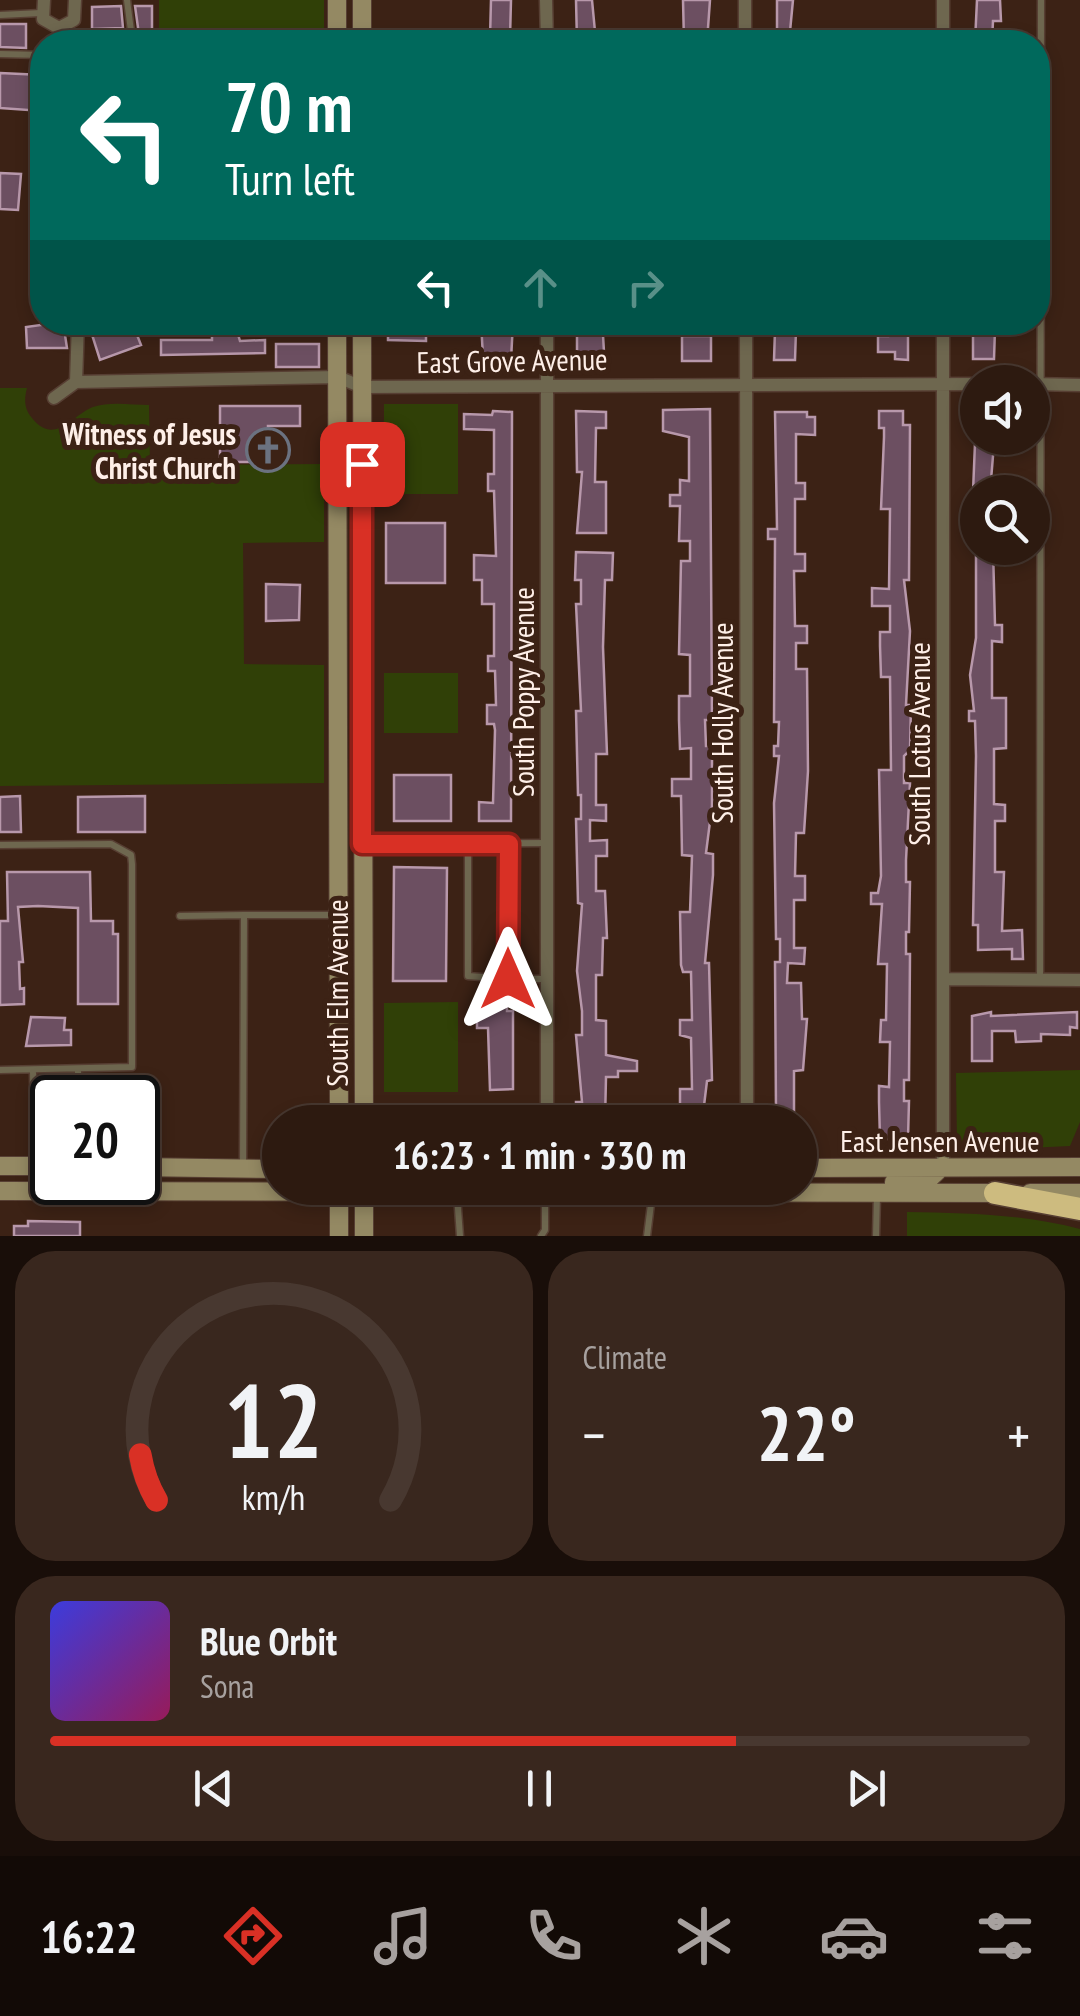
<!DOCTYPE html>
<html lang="en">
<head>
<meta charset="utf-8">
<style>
	body { margin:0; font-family:"PT Sans Narrow",sans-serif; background:#39271e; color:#f1f3f6; height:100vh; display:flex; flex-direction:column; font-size:38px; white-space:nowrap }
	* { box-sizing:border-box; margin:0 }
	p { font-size:32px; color:#a7a19f }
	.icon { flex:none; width:55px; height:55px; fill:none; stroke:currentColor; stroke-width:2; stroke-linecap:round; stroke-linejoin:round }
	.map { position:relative; height:1236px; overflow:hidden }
	.panel { display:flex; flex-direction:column; gap:15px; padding:15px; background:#190e09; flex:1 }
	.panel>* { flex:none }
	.guide { position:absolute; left:30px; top:30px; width:1020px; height:305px; border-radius:40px; box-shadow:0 5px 15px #0003,0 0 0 2px #483830; background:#00695c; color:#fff; overflow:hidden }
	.controls { position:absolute; left:960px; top:365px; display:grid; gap:20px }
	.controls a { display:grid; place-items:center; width:90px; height:90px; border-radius:50%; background:#2d1a10; box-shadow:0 5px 15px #0003,0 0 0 2px #483830; font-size:50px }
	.speed { position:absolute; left:30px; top:1075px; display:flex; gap:20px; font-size:50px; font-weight:700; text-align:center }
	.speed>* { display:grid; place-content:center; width:130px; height:130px; border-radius:50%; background:#2d1a10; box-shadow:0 5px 15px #0003,0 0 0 2px #483830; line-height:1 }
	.speed .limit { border:5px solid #111; border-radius:15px; background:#fff; color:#111 }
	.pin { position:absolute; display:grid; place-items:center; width:85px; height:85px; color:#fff; margin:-42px; border-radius:20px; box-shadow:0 5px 15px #0006 }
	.me { position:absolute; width:110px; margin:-55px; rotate:0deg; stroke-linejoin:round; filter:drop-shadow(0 0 8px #0008) }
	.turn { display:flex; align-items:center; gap:35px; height:210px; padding:0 30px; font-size:45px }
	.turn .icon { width:130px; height:130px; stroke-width:2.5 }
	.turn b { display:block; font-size:70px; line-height:85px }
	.lanes { display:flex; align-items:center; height:95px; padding:0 30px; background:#0003; justify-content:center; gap:50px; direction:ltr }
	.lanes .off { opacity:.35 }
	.big { font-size:75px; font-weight:600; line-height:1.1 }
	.panel .tile { flex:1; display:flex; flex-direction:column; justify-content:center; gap:15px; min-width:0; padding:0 35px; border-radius:40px; background:#39271e }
	.panel .dial { align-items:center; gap:0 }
	.dial svg { height:260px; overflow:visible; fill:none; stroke:#483830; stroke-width:7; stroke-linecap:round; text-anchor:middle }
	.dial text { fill:#f1f3f6; stroke:none }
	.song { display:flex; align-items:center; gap:30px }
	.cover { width:120px; height:120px; border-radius:15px; background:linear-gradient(135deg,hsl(240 70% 55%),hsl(330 70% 35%)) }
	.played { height:10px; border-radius:5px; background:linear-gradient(90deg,#d93025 70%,#483830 70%) }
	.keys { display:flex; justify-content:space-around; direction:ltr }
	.heat { display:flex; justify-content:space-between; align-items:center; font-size:55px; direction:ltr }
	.panel .tiles { flex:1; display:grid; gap:15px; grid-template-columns:1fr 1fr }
	.tile:last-child { grid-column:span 2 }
	.trip { position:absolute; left:262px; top:1105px; width:555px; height:100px; border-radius:50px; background:#2d1a10; box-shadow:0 5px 15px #0003,0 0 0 2px #483830; font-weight:600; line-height:100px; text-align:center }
	.menu { display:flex; height:160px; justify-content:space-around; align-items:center; background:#120a06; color:#a7a19f }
	.menu .icon { width:70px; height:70px }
	.menu .active { color:#d93025 }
	.menu b { font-size:45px; color:#f1f3f6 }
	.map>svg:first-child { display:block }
</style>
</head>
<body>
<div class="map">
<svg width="1080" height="1236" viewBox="0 0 1080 1236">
	<rect width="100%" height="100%" fill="#3c2215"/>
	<!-- green -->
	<path fill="#304007" d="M159,0H324V42H159Z
		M0,388H27C24,399 24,409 32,418C55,447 73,414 93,407C110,401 132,405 149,405L150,465L324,464V542L243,543L244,664L324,665V783L0,786Z
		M384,404H458V494H384Z
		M384,673H458V733H384Z
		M458,1002V1092H384V1003Z
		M1080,1070V1122L1070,1146L966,1151L957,1143L956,1073Z
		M907,1212C966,1213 1022,1214 1080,1229V1236H907Z"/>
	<!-- building -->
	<path fill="#6c4f61" stroke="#b898ab" stroke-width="2.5" d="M491,0H511L510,38H490Z
		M576,0H592L596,42H577Z
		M683,0H710L707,42H684Z
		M777,0H793L789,42H777Z
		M977,0H1000L1001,21H993L992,42H975Z
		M121,6L123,28L92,29V7Z
		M135,6H152V42H140Z
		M0,24H26V48L0,47Z
		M0,73L42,75V111L0,108Z
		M0,173L21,174L18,210L0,209Z
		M63,322L67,348H27L26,327Z
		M88,322H132L141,345L100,360Z
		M388,322L426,323V341L388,340Z
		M481,322H513L511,360L483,357Z
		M577,322H592V335H603L604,352L577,359Z
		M888,322H908V360L895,359V352H878V336H888Z
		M973,329H995L994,359H973Z
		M212,330L237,331L240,341L265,340V353L161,355V340H212Z
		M775,330H796L795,360H774Z
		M682,336H711V361H682Z
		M276,344H319V367H276Z
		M220,406H300V426H268V462H220Z
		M710,409L712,720H705L706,746H712V806L706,853L713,854V875L705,963H709L712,1080L707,1081L702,1122H680V1089H692L691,1038L680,1035V1020H692L691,972H683L681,965L680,912H690L692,856L682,855L681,796H672V779H691V748L680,749L679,720V696H690V655L679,654L681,561H690V541H679L680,506H670V495H680V480L689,481V437L663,431V410Z
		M493,411L512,412L511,821H479V802L493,803L495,730L494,724H487V705H496L495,671H488V656H494V604H482V580H474V555L496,556L494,491H488V474H494V430L464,429V414L492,415Z
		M576,411L606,412V428H596L595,482H606V533H577L582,472H577Z
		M879,411H903V425H910L909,580H904L910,631L906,705H911L910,750L904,756V783H910L906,860V882H910L909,932H906V954H910L909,1080H904V1101H909L908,1139H880L879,1102V1086L889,1087L890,1042H880L881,1020H886L887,964H878L882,904H871V893H878L881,876L879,770H891L890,677H881L880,646V632H890V606H872V588L889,589L890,509H881L884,437V428H879Z
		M775,412H807V417H815V435L796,434V483H805V499H795V554H805V571H794L795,626H807V643H796V669H807L808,771L804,833H796L795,876H805V900H794V948H805L804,964L788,963L787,983H801L802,1019H807L803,1070L794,1071V1122H780L776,1113L775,962H780V939H776L774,803L779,756H774V746H778L779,722H774L775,539H768V529H777Z
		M975,443L994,444L990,492H973Z
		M386,523H445V583H386Z
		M976,549H993L995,625H1002V642L992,641V698H1006V748L994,749V804L1005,805V821H995V872H1004L1002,931L1022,930L1023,959H1012V949L978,950V925H973L976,756L975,721H969V711H974L970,675L976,638Z
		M576,552L613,553L612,580H605L603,647L607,754H596V805H606V821L590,820V841L607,840V856H596V891H605L607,938H603L602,975H596V1020L606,1021V1055L637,1061V1071H618V1077H606L605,1122H576V1102H582L576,1035H582V1011L577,971L582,904L578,903L576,819H581V795H578L576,711H581L576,604H581V580H575Z
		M266,584L300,585L299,620L266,621Z
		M394,775H451V821H394Z
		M20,796L21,832H0V797Z
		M145,796V832H78V797Z
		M394,867L447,868L446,981H393Z
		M7,872H90L91,921H113V934H118V1004H78V908L38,906L18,907L23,962H19L20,989L24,988V1004L0,1005V921H8Z
		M477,1004H507V1011H513V1089L490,1090L488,1028H477Z
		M991,1012V1016L1077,1012V1028L1070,1027V1035L1041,1034V1041L1016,1042L1015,1031H992V1061H972V1016Z
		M31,1017L65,1018L64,1030H71V1045L26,1046Z
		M28,1221L80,1222V1236H14V1226H28Z"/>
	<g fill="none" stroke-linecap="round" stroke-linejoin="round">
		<!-- service casing -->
		<g stroke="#573f33" stroke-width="9">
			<path id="service" d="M0,15L41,13
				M59,36H125L131,31L127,0
				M0,54L42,55
				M196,322L336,328
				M364,844L546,843
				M0,845L111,844L131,855L132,864V1067L0,1070
				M468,845V976L508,979L509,844
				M180,916L244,915
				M508,979H547
				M1040,979L1041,0
				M33,1070L34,1164
				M78,1070V1098
				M34,1102L52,1101
				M243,1167L244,915H335
				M457,1195L460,1236
				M541,1236L545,1230V1195
				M647,1236L652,1196
				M876,1236L877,1195"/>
		</g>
		<!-- minor casing -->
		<g stroke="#573f33" stroke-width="15">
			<path id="minor" d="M44,0L43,19L59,28L74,20L75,0
				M546,0L547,42
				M745,0V42
				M943,0V42
				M42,255V271
				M746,322L747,1122
				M943,322V1166
				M76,382L78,322
				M1032,384L1080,385
				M54,398L76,382L338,377L362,387L978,384
				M943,979L1080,980
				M547,1122V322"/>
		</g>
		<!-- secondary casing -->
		<g stroke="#573f33" stroke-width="20">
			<path id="secondary" d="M337,0V42
				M362,0V42
				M337,322L339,1122
				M362,322L364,1122
				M0,1166H52
				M138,1167L280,1169
				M800,1168L1080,1167
				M894,1182L929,1179L943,1166
				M339,1188V1236
				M0,1191L1004,1193
				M1030,1193H1080
				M364,1236V1188"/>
		</g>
		<!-- motorway casing -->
		<g stroke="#573f33" stroke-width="25">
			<path id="motorway" d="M995,1193L1080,1209"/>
		</g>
		<!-- service -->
		<use href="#service" stroke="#6e674f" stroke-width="6"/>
		<!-- minor -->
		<use href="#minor" stroke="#6e674f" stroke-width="12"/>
		<!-- secondary -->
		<use href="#secondary" stroke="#948963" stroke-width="18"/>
		<!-- motorway -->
		<use href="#motorway" stroke="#cdbb7f" stroke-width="22"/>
	</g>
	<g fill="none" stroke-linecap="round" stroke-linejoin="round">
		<!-- route casing -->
		<g stroke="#8d1f18" stroke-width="25">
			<path id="route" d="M362,464V844H509L508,979"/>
		</g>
		<!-- route -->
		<use href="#route" stroke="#d93025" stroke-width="18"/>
	</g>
	<!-- icons -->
	<defs>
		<g id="church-ring" transform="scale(2.25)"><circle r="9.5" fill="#3c2215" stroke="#6b7280" stroke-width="1.5"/><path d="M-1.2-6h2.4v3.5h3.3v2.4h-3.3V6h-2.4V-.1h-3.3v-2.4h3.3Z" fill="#6b7280"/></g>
	</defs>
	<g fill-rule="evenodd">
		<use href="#church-ring" x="268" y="450"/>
	</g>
	<g text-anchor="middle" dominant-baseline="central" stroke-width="10" stroke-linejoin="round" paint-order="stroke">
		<!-- street labels -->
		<g font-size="30" fill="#feefe8" stroke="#3c2215">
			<text transform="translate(512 360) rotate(-1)">East Grove Avenue</text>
			<text transform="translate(522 692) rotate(-90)">South Poppy Avenue</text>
			<text transform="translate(721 723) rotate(-90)">South Holly Avenue</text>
			<text transform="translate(918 744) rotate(-90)">South Lotus Avenue</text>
			<text transform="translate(336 993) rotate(-90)">South Elm Avenue</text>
			<text x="940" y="1140">East Jensen Avenue</text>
		</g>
		<!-- poi labels -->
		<g font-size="30" font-weight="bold" fill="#feefe8" stroke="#3c2215" text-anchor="end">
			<text x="236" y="433">Witness of Jesus<tspan x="236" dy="34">Christ Church</tspan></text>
		</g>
	</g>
</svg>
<div class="controls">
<a><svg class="icon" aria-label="sound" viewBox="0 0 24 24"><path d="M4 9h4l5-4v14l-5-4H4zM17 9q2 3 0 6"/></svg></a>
<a><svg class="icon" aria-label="search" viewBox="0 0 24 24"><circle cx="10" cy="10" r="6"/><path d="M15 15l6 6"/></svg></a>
</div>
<div class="speed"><div class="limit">20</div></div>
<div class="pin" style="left:362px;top:464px;background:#d93025"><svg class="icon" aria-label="arrive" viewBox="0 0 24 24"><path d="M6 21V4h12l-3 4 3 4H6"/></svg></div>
<svg class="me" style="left:508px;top:979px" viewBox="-20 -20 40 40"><path d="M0-17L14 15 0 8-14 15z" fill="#d93025" stroke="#fff" stroke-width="4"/></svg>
<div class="trip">16:23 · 1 min · 330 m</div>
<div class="guide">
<div class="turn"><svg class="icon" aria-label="left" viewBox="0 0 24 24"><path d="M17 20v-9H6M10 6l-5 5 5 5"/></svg><div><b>70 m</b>Turn left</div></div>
<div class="lanes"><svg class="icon" aria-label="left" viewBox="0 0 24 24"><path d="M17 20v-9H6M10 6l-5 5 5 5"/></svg><svg class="icon off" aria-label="ahead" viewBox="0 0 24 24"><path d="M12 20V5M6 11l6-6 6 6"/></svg><svg class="icon off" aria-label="right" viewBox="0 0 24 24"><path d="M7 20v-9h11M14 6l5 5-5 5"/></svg></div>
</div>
</div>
<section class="panel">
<div class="tiles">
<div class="tile dial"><svg viewBox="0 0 100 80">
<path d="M14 69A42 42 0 1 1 86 69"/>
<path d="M14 69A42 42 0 0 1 9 55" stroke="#d93025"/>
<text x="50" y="56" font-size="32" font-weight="700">12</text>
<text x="50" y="72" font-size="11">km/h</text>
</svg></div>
<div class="tile"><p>Climate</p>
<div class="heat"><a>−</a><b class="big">22°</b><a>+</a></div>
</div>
<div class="tile">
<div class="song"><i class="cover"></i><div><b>Blue Orbit</b><p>Sona</p></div></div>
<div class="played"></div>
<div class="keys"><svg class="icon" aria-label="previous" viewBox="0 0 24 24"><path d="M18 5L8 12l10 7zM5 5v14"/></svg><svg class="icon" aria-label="pause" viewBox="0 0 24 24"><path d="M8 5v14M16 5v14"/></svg><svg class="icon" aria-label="next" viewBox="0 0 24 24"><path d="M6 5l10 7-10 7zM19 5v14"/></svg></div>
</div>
</div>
</section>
<nav class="menu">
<b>16:22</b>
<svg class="icon active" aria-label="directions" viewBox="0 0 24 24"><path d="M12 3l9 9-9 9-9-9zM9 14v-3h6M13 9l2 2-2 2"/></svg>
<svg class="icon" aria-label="music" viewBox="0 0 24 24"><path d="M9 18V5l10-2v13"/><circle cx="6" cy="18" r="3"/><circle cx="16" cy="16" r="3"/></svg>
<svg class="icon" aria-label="phone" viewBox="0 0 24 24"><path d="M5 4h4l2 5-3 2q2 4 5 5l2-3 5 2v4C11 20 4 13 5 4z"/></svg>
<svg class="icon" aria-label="climate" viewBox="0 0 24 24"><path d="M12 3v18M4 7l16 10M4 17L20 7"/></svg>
<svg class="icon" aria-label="car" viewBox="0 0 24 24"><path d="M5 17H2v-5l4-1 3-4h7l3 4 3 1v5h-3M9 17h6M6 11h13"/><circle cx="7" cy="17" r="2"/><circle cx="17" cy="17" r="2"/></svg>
<svg class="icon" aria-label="filters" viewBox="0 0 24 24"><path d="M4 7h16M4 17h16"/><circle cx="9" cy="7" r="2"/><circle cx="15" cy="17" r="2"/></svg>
</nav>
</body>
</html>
